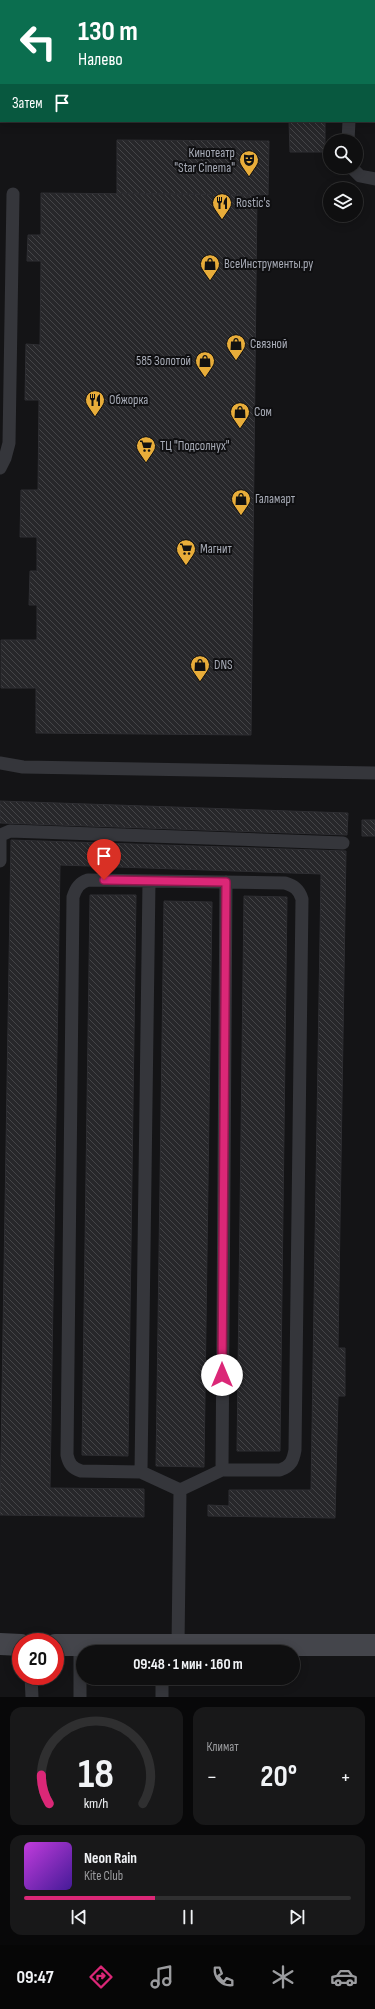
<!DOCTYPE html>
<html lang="ru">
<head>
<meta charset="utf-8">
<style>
	body { margin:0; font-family:"Sofia Sans Condensed",sans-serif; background:#181819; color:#f1f3f6; height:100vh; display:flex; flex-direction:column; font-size:15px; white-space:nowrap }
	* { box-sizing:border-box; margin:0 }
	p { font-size:13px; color:#9b9c9f }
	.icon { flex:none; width:22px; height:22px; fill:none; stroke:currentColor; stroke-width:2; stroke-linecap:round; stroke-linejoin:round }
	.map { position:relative; height:1697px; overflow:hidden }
	.sheet { display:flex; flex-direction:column; gap:10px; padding:10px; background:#080809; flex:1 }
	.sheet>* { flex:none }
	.banner { position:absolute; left:0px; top:0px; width:375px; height:122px; box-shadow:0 2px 10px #0003,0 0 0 1px #2f2f30; background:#0b6e4f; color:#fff; overflow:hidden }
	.buttons { position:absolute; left:323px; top:134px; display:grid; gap:8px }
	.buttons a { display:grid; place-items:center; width:40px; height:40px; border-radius:50%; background:#0f0f10; box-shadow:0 2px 10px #0003,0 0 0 1px #2f2f30; font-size:20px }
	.speed { position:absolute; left:12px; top:1633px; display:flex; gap:8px; font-size:20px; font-weight:700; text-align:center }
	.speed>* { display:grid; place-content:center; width:52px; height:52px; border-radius:50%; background:#0f0f10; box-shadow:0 2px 10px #0003,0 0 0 1px #2f2f30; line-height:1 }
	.speed .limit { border:6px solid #d22; background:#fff; color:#111 }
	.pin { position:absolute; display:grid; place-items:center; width:34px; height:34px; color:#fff; margin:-41px -17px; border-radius:50% 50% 50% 0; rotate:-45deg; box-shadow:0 0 4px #0007 }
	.pin .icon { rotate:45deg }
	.me { position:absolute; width:44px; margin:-22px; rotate:0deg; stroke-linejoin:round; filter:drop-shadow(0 0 3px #0008) }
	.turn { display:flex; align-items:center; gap:14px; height:84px; padding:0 12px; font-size:18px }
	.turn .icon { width:52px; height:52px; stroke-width:2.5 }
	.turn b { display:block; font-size:28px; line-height:34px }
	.then { display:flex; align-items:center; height:38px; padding:0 12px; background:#0003; gap:8px; font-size:15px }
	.big { font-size:30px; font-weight:700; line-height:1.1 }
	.sheet .widget { flex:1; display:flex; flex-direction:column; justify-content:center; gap:6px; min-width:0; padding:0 14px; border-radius:12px; background:#181819 }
	.sheet .dial { align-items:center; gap:0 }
	.dial svg { height:104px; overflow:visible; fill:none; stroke:#2f2f30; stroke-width:7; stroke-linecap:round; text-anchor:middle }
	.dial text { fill:#f1f3f6; stroke:none }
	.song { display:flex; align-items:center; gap:12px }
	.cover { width:48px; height:48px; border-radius:6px; background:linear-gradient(135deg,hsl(290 70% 55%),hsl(260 70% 35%)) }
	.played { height:4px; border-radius:2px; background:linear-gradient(90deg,#db2777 40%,#2f2f30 40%) }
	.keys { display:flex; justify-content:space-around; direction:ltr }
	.heat { display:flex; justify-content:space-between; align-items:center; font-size:22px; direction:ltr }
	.sheet .tiles { flex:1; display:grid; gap:10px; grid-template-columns:1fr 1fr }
	.widget:last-child { grid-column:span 2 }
	.trip { position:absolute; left:76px; top:1645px; width:224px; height:40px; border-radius:20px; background:#0f0f10; box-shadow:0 2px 10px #0003,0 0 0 1px #2f2f30; font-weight:700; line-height:40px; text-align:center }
	.tabs { display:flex; height:64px; justify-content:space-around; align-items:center; background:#060606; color:#9b9c9f }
	.tabs .icon { width:28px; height:28px }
	.tabs .current { color:#db2777 }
	.tabs b { font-size:18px; color:#f1f3f6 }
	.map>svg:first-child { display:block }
</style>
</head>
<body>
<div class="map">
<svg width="375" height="1697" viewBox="0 0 375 1697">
	<defs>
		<pattern id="building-back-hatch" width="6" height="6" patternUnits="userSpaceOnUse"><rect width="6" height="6" fill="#27272a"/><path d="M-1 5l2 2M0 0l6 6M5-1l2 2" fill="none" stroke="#444447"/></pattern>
	</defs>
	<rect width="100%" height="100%" fill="#141416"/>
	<!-- building -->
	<path fill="url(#building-back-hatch)" stroke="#2e2e32" d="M296,0H323L296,1Z
		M289,121H325V152H290Z
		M117,140L269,141L268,195L117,193Z
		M41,193L257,195L251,735L36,733V688H1V640H37V605H29L30,571H37V537H20L21,490H38L39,400H25L26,344L40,345L41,261H27L28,235H41Z
		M0,801L348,813L347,835L0,823Z
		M362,820H375V836H362Z
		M11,840L346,851L338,1348H345V1396H338L335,1518L208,1516V1505L229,1506V1490H311L321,874L60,865L50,1488L144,1489V1517L0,1515Z
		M90,895H136L128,1456L82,1455Z
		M244,896L287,897L280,1451H237Z
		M164,901L212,902L204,1467L156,1466Z"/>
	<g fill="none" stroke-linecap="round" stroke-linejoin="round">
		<!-- lane -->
		<path stroke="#35363b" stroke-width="13" d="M351,1V0
			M0,85H1
			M374,88H375
			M348,141L349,121
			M351,167L360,176L375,179
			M0,468L5,458L9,443L13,194
			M0,763L23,767L375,773
			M0,835V861
			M1,835L10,831L343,843
			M88,880L285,883C294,886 299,889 302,899L295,1450C293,1461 291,1466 280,1470H222L180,1490L141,1472L81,1471C72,1468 69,1464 67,1455L73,897C76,888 79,883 88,880Z
			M222,1470L226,882
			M141,1472L149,881
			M178,1645L180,1490
			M31,1676L32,1697
			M80,1697V1645
			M162,1697V1678"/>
		<!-- secondary -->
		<path stroke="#44454b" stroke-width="22" d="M0,1644L21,1645
			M55,1645H375"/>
	</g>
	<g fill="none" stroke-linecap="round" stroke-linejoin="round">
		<!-- route casing -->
		<g stroke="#8e194d" stroke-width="10">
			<path id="route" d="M104,880L226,882L222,1375"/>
		</g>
		<!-- route -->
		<use href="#route" stroke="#db2777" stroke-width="7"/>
	</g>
	<!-- icons -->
	<defs>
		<g id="theatre-pin" transform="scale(1)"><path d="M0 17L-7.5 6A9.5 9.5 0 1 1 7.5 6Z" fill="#e8ad3a" stroke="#0f0f11"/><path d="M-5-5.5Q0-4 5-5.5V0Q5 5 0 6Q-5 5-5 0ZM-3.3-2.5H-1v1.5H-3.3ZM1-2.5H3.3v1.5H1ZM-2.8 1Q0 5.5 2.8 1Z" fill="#111"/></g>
		<g id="restaurant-pin" transform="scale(1)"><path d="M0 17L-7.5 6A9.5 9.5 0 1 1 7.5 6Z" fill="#e8ad3a" stroke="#0f0f11"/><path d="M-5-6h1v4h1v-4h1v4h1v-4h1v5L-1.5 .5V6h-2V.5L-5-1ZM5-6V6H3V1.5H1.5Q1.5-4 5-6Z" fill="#111"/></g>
		<g id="shop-pin" transform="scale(1)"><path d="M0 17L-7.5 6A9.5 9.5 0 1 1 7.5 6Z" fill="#e8ad3a" stroke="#0f0f11"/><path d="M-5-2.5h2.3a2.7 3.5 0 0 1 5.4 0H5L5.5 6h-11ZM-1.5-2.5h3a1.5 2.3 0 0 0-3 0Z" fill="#111"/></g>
		<g id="supermarket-pin" transform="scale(1)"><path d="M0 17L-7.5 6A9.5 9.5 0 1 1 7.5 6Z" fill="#e8ad3a" stroke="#0f0f11"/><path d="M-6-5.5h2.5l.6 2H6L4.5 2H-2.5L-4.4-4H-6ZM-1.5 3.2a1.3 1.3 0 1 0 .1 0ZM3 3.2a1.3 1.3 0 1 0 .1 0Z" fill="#111"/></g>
	</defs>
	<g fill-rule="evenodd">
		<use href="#theatre-pin" x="249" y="160"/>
		<use href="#restaurant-pin" x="222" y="203"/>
		<use href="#shop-pin" x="210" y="264"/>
		<use href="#shop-pin" x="236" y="344"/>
		<use href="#shop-pin" x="205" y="361"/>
		<use href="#restaurant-pin" x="95" y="400"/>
		<use href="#shop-pin" x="240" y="412"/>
		<use href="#supermarket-pin" x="146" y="446"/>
		<use href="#shop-pin" x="241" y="499"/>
		<use href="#supermarket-pin" x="186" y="549"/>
		<use href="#shop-pin" x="200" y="665"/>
	</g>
	<g text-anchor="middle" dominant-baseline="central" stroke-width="4" stroke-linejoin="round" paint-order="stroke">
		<!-- poi labels -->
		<g font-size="13" fill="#a7abb6" stroke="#0f0f11" text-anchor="start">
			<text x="235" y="153" text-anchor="end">Кинотеатр<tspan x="235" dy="15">"Star Cinema"</tspan></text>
			<text x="236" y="203">Rostic's</text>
			<text x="224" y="264">ВсеИнструменты.ру</text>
			<text x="250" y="344">Связной</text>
			<text x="191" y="361" text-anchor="end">585 Золотой</text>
			<text x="109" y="400">Обжорка</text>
			<text x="254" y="412">Сом</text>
			<text x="160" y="446">ТЦ "Подсолнух"</text>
			<text x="255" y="499">Галамарт</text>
			<text x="200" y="549">Магнит</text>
			<text x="214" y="665">DNS</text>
		</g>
	</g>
</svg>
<div class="buttons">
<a><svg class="icon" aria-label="search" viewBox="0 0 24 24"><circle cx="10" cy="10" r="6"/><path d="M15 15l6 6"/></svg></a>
<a><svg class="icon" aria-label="layers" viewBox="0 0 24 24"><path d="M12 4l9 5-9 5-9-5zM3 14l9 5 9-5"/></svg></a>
</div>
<div class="speed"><div class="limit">20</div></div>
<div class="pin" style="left:104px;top:880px;background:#d93025"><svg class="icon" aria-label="arrive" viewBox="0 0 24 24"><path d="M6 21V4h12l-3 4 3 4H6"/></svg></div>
<svg class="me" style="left:222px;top:1375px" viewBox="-20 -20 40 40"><circle r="19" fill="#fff"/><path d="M0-13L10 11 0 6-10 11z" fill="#db2777"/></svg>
<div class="trip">09:48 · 1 мин · 160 m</div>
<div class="banner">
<div class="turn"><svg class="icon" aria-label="left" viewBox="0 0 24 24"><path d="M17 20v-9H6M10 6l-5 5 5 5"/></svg><div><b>130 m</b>Налево</div></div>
<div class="then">Затем<svg class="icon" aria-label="arrive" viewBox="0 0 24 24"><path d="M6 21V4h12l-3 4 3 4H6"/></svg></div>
</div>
</div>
<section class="sheet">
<div class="tiles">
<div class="widget dial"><svg viewBox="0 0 100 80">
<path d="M14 69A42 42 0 1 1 86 69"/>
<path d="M14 69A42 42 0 0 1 8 47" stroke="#db2777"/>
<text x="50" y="56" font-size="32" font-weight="700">18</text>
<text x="50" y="72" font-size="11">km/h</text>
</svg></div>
<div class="widget"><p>Климат</p>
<div class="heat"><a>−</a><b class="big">20°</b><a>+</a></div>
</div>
<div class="widget">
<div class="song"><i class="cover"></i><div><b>Neon Rain</b><p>Kite Club</p></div></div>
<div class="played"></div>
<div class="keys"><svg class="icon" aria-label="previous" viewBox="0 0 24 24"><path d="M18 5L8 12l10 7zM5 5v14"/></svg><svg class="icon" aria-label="pause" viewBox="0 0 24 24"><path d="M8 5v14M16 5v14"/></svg><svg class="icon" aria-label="next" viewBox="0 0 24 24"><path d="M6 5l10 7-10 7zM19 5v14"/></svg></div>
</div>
</div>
</section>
<nav class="tabs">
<b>09:47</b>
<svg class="icon current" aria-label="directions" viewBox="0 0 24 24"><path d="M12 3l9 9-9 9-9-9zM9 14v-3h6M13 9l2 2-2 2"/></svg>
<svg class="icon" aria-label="music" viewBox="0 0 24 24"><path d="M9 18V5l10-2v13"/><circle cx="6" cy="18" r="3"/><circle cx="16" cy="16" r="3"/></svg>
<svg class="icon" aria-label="phone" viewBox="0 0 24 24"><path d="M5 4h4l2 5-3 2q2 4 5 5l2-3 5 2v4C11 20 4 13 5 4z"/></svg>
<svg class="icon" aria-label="climate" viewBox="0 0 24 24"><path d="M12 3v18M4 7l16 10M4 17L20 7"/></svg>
<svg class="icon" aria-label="car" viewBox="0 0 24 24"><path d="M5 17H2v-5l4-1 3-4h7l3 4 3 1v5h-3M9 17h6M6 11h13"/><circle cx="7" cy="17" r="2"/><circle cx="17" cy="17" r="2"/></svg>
</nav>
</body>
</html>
